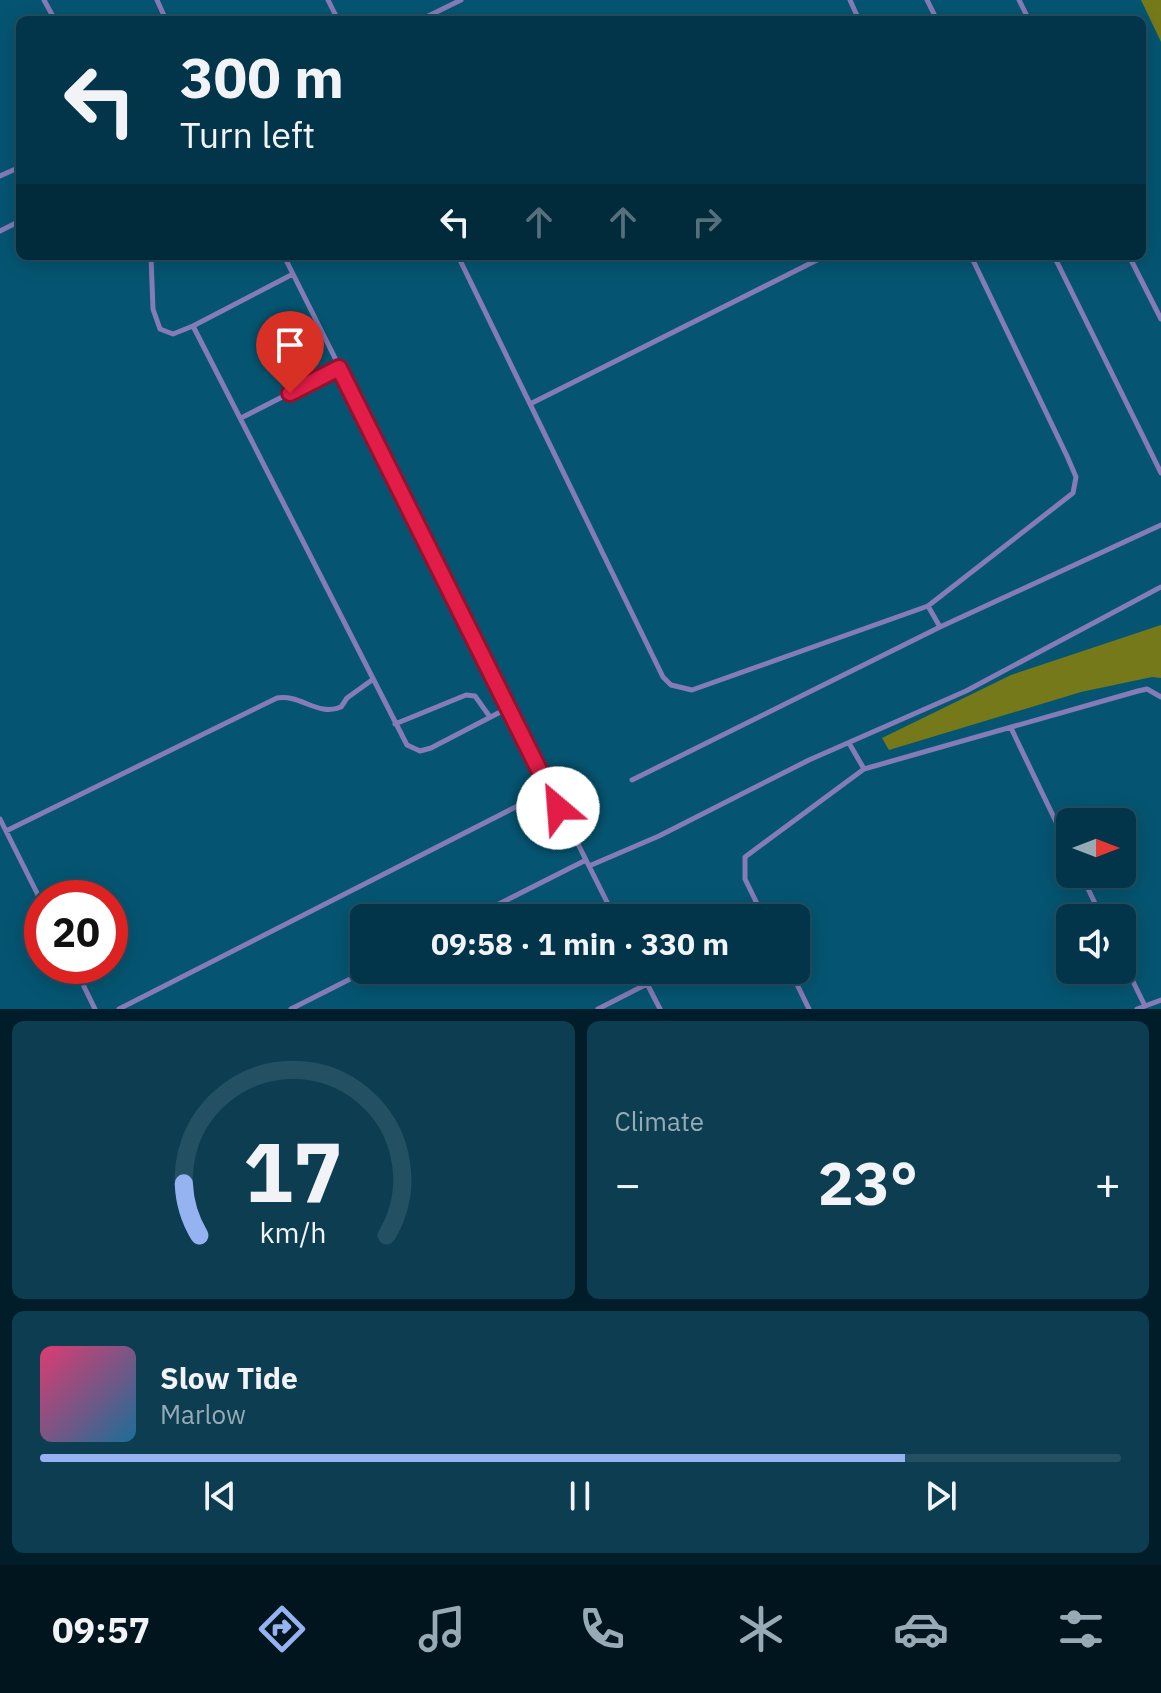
<!DOCTYPE html>
<html lang="en">
<head>
<meta charset="utf-8">
<style>
	body { margin:0; font-family:"IBM Plex Sans",sans-serif; background:#0c3d51; color:#f1f3f6; height:100vh; display:flex; flex-direction:column; font-size:30px; white-space:nowrap }
	* { box-sizing:border-box; margin:0 }
	p { font-size:26px; color:#96abb5 }
	.icon { flex:none; width:44px; height:44px; fill:none; stroke:currentColor; stroke-width:2; stroke-linecap:round; stroke-linejoin:round }
	.map { position:relative; height:1009px; overflow:hidden }
	.sheet { display:flex; flex-direction:column; gap:12px; padding:12px; background:#011d29; flex:1 }
	.sheet>* { flex:none }
	.top-card { position:absolute; left:16px; top:16px; width:1130px; height:244px; border-radius:12px; box-shadow:0 4px 20px #0003,0 0 0 2px #235062; background:#02354a; color:#f1f3f6; overflow:hidden }
	.needle { width:52px; rotate:90deg }
	.buttons { position:absolute; left:1056px; top:808px; display:grid; gap:16px }
	.buttons a { display:grid; place-items:center; width:80px; height:80px; border-radius:12px; background:#02354a; box-shadow:0 4px 20px #0003,0 0 0 2px #235062; font-size:40px }
	.speed { position:absolute; left:24px; top:880px; display:flex; gap:16px; font-size:40px; font-weight:700; text-align:center }
	.speed>* { display:grid; place-content:center; width:104px; height:104px; border-radius:50%; background:#02354a; box-shadow:0 4px 20px #0003,0 0 0 2px #235062; line-height:1 }
	.speed .limit { border:12px solid #d22; background:#fff; color:#111 }
	.pin { position:absolute; display:grid; place-items:center; width:68px; height:68px; color:#fff; margin:-82px -34px; border-radius:50% 50% 50% 0; rotate:-45deg; box-shadow:0 0 8px #0007 }
	.pin .icon { rotate:45deg }
	.me { position:absolute; width:88px; margin:-44px; rotate:333deg; stroke-linejoin:round; filter:drop-shadow(0 0 6px #0008) }
	.turn { display:flex; align-items:center; gap:28px; height:168px; padding:0 32px; font-size:36px }
	.turn .icon { width:104px; height:104px; stroke-width:2.5 }
	.turn b { display:block; font-size:56px; line-height:68px }
	.lanes { display:flex; align-items:center; height:76px; padding:0 32px; background:#0003; justify-content:center; gap:40px; direction:ltr }
	.lanes .off { opacity:.35 }
	.big { font-size:60px; font-weight:700; line-height:1.1 }
	.sheet .tile { flex:1; display:flex; flex-direction:column; justify-content:center; gap:12px; min-width:0; padding:0 28px; border-radius:12px; background:#0c3d51 }
	.sheet .dial { align-items:center; gap:0 }
	.dial svg { height:208px; overflow:visible; fill:none; stroke:#235062; stroke-width:7; stroke-linecap:round; text-anchor:middle }
	.dial text { fill:#f1f3f6; stroke:none }
	.song { display:flex; align-items:center; gap:24px }
	.cover { width:96px; height:96px; border-radius:12px; background:linear-gradient(135deg,hsl(340 70% 55%),hsl(200 70% 35%)) }
	.played { height:8px; border-radius:4px; background:linear-gradient(90deg,#95b2f1 80%,#235062 80%) }
	.keys { display:flex; justify-content:space-around; direction:ltr }
	.heat { display:flex; justify-content:space-between; align-items:center; font-size:44px; direction:ltr }
	.sheet .tiles { flex:1; display:grid; gap:12px; grid-template-columns:1fr 1fr }
	.tile:last-child { grid-column:span 2 }
	.trip { position:absolute; left:350px; top:904px; width:460px; height:80px; border-radius:12px; background:#02354a; box-shadow:0 4px 20px #0003,0 0 0 2px #235062; font-weight:700; line-height:80px; text-align:center }
	.dock { display:flex; height:128px; justify-content:space-around; align-items:center; background:#01151e; color:#96abb5 }
	.dock .icon { width:56px; height:56px }
	.dock .current { color:#95b2f1 }
	.dock b { font-size:36px; color:#f1f3f6 }
	.map>svg:first-child { display:block }
</style>
</head>
<body>
<div class="map">
<svg width="1161" height="1009" viewBox="0 0 1161 1009">
	<rect width="100%" height="100%" fill="#034762"/>
	<!-- built -->
	<path fill="#055572" fill-rule="evenodd" d="M0,0H1161V1009H0ZM20,20H1142V256H20ZM1070,822H1122V874H1070ZM42,898H110V966H42ZM364,918H796V970H364ZM1070,918H1122V970H1070Z"/>
	<!-- forest -->
	<path fill="#76791a" d="M1141,0H1161V42Z
		M1161,625V678L1152,677L1081,692L889,750L882,738L1011,675Z"/>
	<g fill="none" stroke-linecap="round" stroke-linejoin="round">
		<!-- lane -->
		<path stroke="#857bb7" stroke-width="5" d="M44,0L55,20
			M157,0L166,20
			M328,0L338,20
			M850,0L859,20
			M927,0L937,20
			M1019,0L1029,20
			M420,20L461,0
			M0,176L20,167
			M0,231L20,221
			M151,256L153,309L160,329L173,334L193,326
			M284,256L615,918
			M458,256L663,677L671,685L692,690L928,606L1073,493L1076,477L1067,456L971,256
			M1054,256L1161,473
			M1129,256L1161,319
			M293,274L193,326L407,745L420,751L431,748L508,708
			M532,403L825,256
			M241,418L339,368
			M928,606L940,627
			M395,724L466,695L475,696L490,717
			M1011,728L1070,851
			M849,743L864,769
			M632,780L940,627L1161,525
			M0,819L42,903
			M6,831L277,698C301,694 318,717 341,707L347,698L372,680
			M589,866L659,836L809,760L966,691L1161,587
			M1081,874L1102,918
			M471,918L586,860
			M764,918L745,879V857L864,769L1138,691L1147,689L1161,697
			M1122,959L1145,1006
			M74,966L95,1009
			M640,970L660,1009
			M790,970L809,1009
			M119,1009L549,790
			M291,1009L368,970
			M598,1009L647,984
			M1137,1009L1161,1000"/>
	</g>
	<g fill="none" stroke-linecap="round" stroke-linejoin="round">
		<!-- route casing -->
		<g stroke="#92132f" stroke-width="20">
			<path id="route" d="M290,393L339,368L558,808"/>
		</g>
		<!-- route -->
		<use href="#route" stroke="#e11d48" stroke-width="14"/>
	</g>
</svg>
<div class="buttons">
<a><svg class="needle" viewBox="-14 -14 28 28"><path d="M0-13l5 13h-10z" fill="#e53935"/><path d="M0 13l5-13h-10z" fill="#96abb5"/></svg></a>
<a><svg class="icon" aria-label="sound" viewBox="0 0 24 24"><path d="M4 9h4l5-4v14l-5-4H4zM17 9q2 3 0 6"/></svg></a>
</div>
<div class="speed"><div class="limit">20</div></div>
<div class="pin" style="left:290px;top:393px;background:#d93025"><svg class="icon" aria-label="arrive" viewBox="0 0 24 24"><path d="M6 21V4h12l-3 4 3 4H6"/></svg></div>
<svg class="me" style="left:558px;top:808px" viewBox="-20 -20 40 40"><circle r="19" fill="#fff"/><path d="M0-13L10 11 0 6-10 11z" fill="#e11d48"/></svg>
<div class="trip">09:58 · 1 min · 330 m</div>
<div class="top-card">
<div class="turn"><svg class="icon" aria-label="left" viewBox="0 0 24 24"><path d="M17 20v-9H6M10 6l-5 5 5 5"/></svg><div><b>300 m</b>Turn left</div></div>
<div class="lanes"><svg class="icon" aria-label="left" viewBox="0 0 24 24"><path d="M17 20v-9H6M10 6l-5 5 5 5"/></svg><svg class="icon off" aria-label="ahead" viewBox="0 0 24 24"><path d="M12 20V5M6 11l6-6 6 6"/></svg><svg class="icon off" aria-label="ahead" viewBox="0 0 24 24"><path d="M12 20V5M6 11l6-6 6 6"/></svg><svg class="icon off" aria-label="right" viewBox="0 0 24 24"><path d="M7 20v-9h11M14 6l5 5-5 5"/></svg></div>
</div>
</div>
<section class="sheet">
<div class="tiles">
<div class="tile dial"><svg viewBox="0 0 100 80">
<path d="M14 69A42 42 0 1 1 86 69"/>
<path d="M14 69A42 42 0 0 1 8 49" stroke="#95b2f1"/>
<text x="50" y="56" font-size="32" font-weight="700">17</text>
<text x="50" y="72" font-size="11">km/h</text>
</svg></div>
<div class="tile"><p>Climate</p>
<div class="heat"><a>−</a><b class="big">23°</b><a>+</a></div>
</div>
<div class="tile">
<div class="song"><i class="cover"></i><div><b>Slow Tide</b><p>Marlow</p></div></div>
<div class="played"></div>
<div class="keys"><svg class="icon" aria-label="previous" viewBox="0 0 24 24"><path d="M18 5L8 12l10 7zM5 5v14"/></svg><svg class="icon" aria-label="pause" viewBox="0 0 24 24"><path d="M8 5v14M16 5v14"/></svg><svg class="icon" aria-label="next" viewBox="0 0 24 24"><path d="M6 5l10 7-10 7zM19 5v14"/></svg></div>
</div>
</div>
</section>
<nav class="dock">
<b>09:57</b>
<svg class="icon current" aria-label="directions" viewBox="0 0 24 24"><path d="M12 3l9 9-9 9-9-9zM9 14v-3h6M13 9l2 2-2 2"/></svg>
<svg class="icon" aria-label="music" viewBox="0 0 24 24"><path d="M9 18V5l10-2v13"/><circle cx="6" cy="18" r="3"/><circle cx="16" cy="16" r="3"/></svg>
<svg class="icon" aria-label="phone" viewBox="0 0 24 24"><path d="M5 4h4l2 5-3 2q2 4 5 5l2-3 5 2v4C11 20 4 13 5 4z"/></svg>
<svg class="icon" aria-label="climate" viewBox="0 0 24 24"><path d="M12 3v18M4 7l16 10M4 17L20 7"/></svg>
<svg class="icon" aria-label="car" viewBox="0 0 24 24"><path d="M5 17H2v-5l4-1 3-4h7l3 4 3 1v5h-3M9 17h6M6 11h13"/><circle cx="7" cy="17" r="2"/><circle cx="17" cy="17" r="2"/></svg>
<svg class="icon" aria-label="filters" viewBox="0 0 24 24"><path d="M4 7h16M4 17h16"/><circle cx="9" cy="7" r="2"/><circle cx="15" cy="17" r="2"/></svg>
</nav>
</body>
</html>
